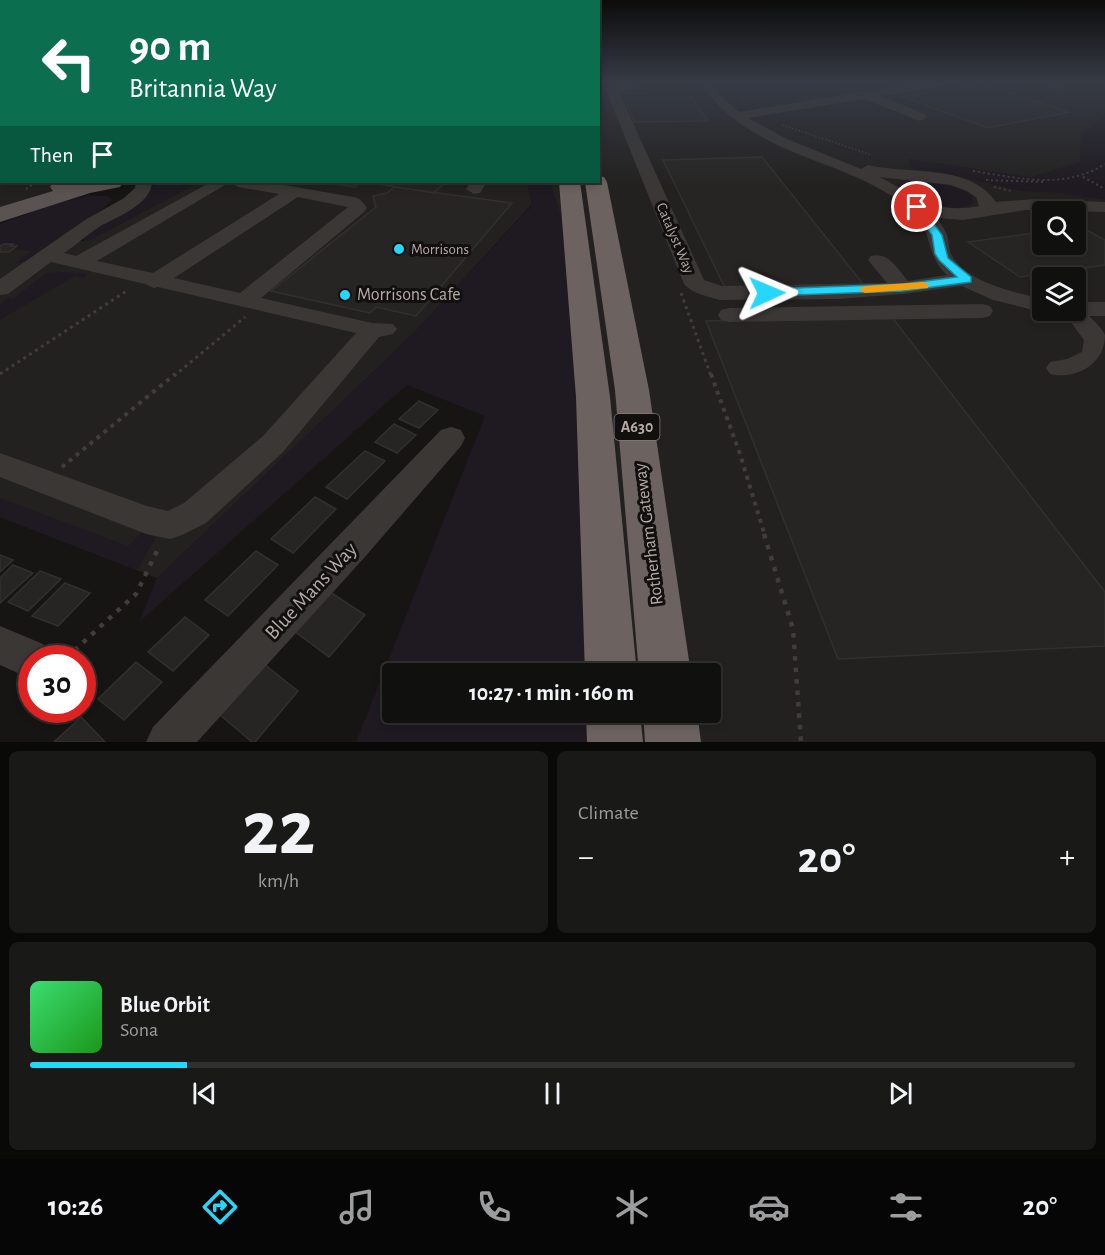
<!DOCTYPE html>
<html lang="en">
<head>
<meta charset="utf-8">
<style>
	body { margin:0; font-family:"Alegreya Sans",sans-serif; background:#191918; color:#f1f3f6; height:100vh; display:flex; flex-direction:column; font-size:22px; white-space:nowrap }
	* { box-sizing:border-box; margin:0 }
	p { font-size:20px; color:#9c9d9e }
	.icon { flex:none; width:33px; height:33px; fill:none; stroke:currentColor; stroke-width:2; stroke-linecap:round; stroke-linejoin:round }
	.map { position:relative; height:742px; overflow:hidden }
	.panel { display:flex; flex-direction:column; gap:9px; padding:9px; background:#090908; flex:1 }
	.panel>* { flex:none }
	.guide { position:absolute; left:0px; top:0px; width:600px; height:183px; box-shadow:0 3px 9px #0003,0 0 0 2px #30302f; background:#0b6e4f; color:#fff; overflow:hidden }
	.buttons { position:absolute; left:1032px; top:201px; display:grid; gap:12px }
	.buttons a { display:grid; place-items:center; width:54px; height:54px; border-radius:6px; background:#10100f; box-shadow:0 3px 9px #0003,0 0 0 2px #30302f; font-size:30px }
	.speed { position:absolute; left:18px; top:645px; display:flex; gap:12px; font-size:30px; font-weight:700; text-align:center }
	.speed>* { display:grid; place-content:center; width:78px; height:78px; border-radius:50%; background:#10100f; box-shadow:0 3px 9px #0003,0 0 0 2px #30302f; line-height:1 }
	.speed .limit { border:9px solid #d22; background:#fff; color:#111 }
	.pin { position:absolute; display:grid; place-items:center; width:51px; height:51px; color:#fff; margin:-26px; border:3px solid #fff; border-radius:50%; box-shadow:0 2px 6px #0007 }
	.me { position:absolute; width:66px; margin:-33px; rotate:89deg; stroke-linejoin:round; filter:drop-shadow(0 0 4px #0008) }
	.turn { display:flex; align-items:center; gap:21px; height:126px; padding:0 30px; font-size:27px }
	.turn .icon { width:78px; height:78px; stroke-width:2.5 }
	.turn b { display:block; font-size:42px; line-height:51px }
	.then { display:flex; align-items:center; height:57px; padding:0 30px; background:#0003; gap:12px; font-size:22px }
	.big { font-size:45px; font-weight:700; line-height:1.1 }
	.panel .widget { flex:1; display:flex; flex-direction:column; justify-content:center; gap:9px; min-width:0; padding:0 21px; border-radius:9px; background:#191918 }
	.panel .dial { align-items:center; gap:0 }
	.dial b { font-size:78px; line-height:1 }
	.song { display:flex; align-items:center; gap:18px }
	.cover { width:72px; height:72px; border-radius:9px; background:linear-gradient(135deg,hsl(140 70% 55%),hsl(120 70% 35%)) }
	.played { height:6px; border-radius:3px; background:linear-gradient(90deg,#27d7fb 15%,#30302f 15%) }
	.keys { display:flex; justify-content:space-around; direction:ltr }
	.heat { display:flex; justify-content:space-between; align-items:center; font-size:33px; direction:ltr }
	.panel .tiles { flex:1; display:grid; gap:9px; grid-template-columns:1fr 1fr }
	.widget:last-child { grid-column:span 2 }
	.trip { position:absolute; left:382px; top:663px; width:339px; height:60px; border-radius:6px; background:#10100f; box-shadow:0 3px 9px #0003,0 0 0 2px #30302f; font-weight:700; line-height:60px; text-align:center }
	.tab-bar { display:flex; height:96px; justify-content:space-around; align-items:center; background:#060606; color:#9c9d9e }
	.tab-bar .icon { width:42px; height:42px }
	.tab-bar .current { color:#27d7fb }
	.tab-bar b { font-size:27px; color:#f1f3f6 }
	.map>svg:first-child { display:block }
</style>
</head>
<body>
<div class="map">
<svg width="1105" height="742" viewBox="0 0 1105 742">
	<rect width="100%" height="100%" fill="#161514"/>
	<!-- built -->
	<path fill="#232120" fill-rule="evenodd" d="M0,82L2,182H121L0,220Z
		M599,82H1105V742H573V713L711,712V674L573,673L542,182H598ZM1042,212H1076V244H1042ZM1042,278H1076V310H1042Z
		M199,182H527L532,204L416,331L157,578L0,517V242L88,241Z"/>
	<!-- green -->
	<path fill="#1f1a21" d="M723,82H831L841,88L751,98L741,86L725,85Z
		M1105,117V200L1059,193L1021,191L958,176L911,169L908,159L1031,177L1080,162L1081,133Z
		M154,182H199L88,241H84L85,236L140,198L153,186Z
		M527,182H550L564,225L580,409L589,673L393,674V712L590,713L592,742H356L485,416L407,385L139,622L157,578L416,331L532,205Z
		M924,183C941,183 958,186 972,196L973,203C958,213 920,207 913,189Z
		M89,196H107L112,200L99,212L29,261L15,263L32,251L13,249L16,247L10,246L11,244L0,246V224L50,205Z
		M59,272L88,273L84,278L75,276L0,320V304L7,298L13,299L46,273Z
		M0,498L128,546L142,532L156,537L137,570L0,517Z"/>
	<!-- building -->
	<path fill="#272524" stroke="#32302e" stroke-width="1.5" d="M982,83L1069,112L988,128L903,97Z
		M688,92L708,121L635,122L622,93Z
		M762,157L844,260L864,285L726,290L663,160Z
		M318,182H362L355,187Z
		M365,182H446L434,193Z
		M394,187L512,203L416,316L376,307L370,313L271,291L376,207L373,196L387,193Z
		M1081,227L1105,240V265L1020,277L968,242L1042,232V244H1076V228Z
		M4,244H13L10,246H17L9,252H0V246Z
		M891,316L1105,592V646L838,659L706,321Z
		M419,401L438,410L419,428L399,419Z
		M394,424L416,435L397,453L375,442Z
		M365,451L385,461L347,499L326,487Z
		M315,497L336,509L293,553L271,539Z
		M256,551L278,565L228,616L205,600Z
		M0,555L13,560L0,572Z
		M13,565L33,573L0,603V578Z
		M40,571L61,579L28,611L8,602Z
		M65,583L90,593L58,626L32,616Z
		M330,592L365,615L329,657L294,631Z
		M185,617L209,635L173,671L148,652Z
		M136,662L162,682L124,720L98,699Z
		M264,664L298,691L255,742H252L219,714Z
		M81,717L105,742H54Z"/>
	<g fill="none" stroke-linecap="round" stroke-linejoin="round">
		<!-- path-far4 -->
		<path stroke="#423c3b" stroke-width="1.5" stroke-dasharray="1.5 2" stroke-linecap="butt" d="M732,82L745,102
			M782,125L872,155"/>
		<!-- path-far3 -->
		<path stroke="#423c3b" stroke-width="2" stroke-dasharray="2 3" stroke-linecap="butt" d="M973,171C1018,178 1064,190 1105,164
			M1083,177L1105,189
			M986,180L1045,182
			M994,187L1011,191
			M26,189L36,182"/>
		<!-- path-far2 -->
		<path stroke="#423c3b" stroke-width="3" stroke-dasharray="3 4" stroke-linecap="butt" d="M681,293L711,376
			M0,374L128,290
			M174,376L245,317"/>
		<!-- path-far1 -->
		<path stroke="#423c3b" stroke-width="4" stroke-dasharray="4 5" stroke-linecap="butt" d="M711,374L740,454L765,536
			M62,467L175,374"/>
		<!-- path -->
		<path stroke="#423c3b" stroke-width="4.5" stroke-dasharray="4.5 7" stroke-linecap="butt" d="M764,534L793,629L801,742
			M66,658L136,594L160,545"/>
		<!-- minor -->
		<path fill="#3b3735" fill-rule="evenodd" d="M631,82L635,83V89L619,92L704,280L722,286L887,283L868,260L871,256C888,251 898,269 908,281L947,275C924,254 934,229 910,209C844,155 754,161 699,82H711L722,97L739,112L920,82H950L944,86L880,96L925,114L927,117L920,121L864,99L748,118L787,139L861,169L868,165C910,175 969,163 996,202L1036,199L1105,202V212L1025,210L963,220L937,218C941,224 946,231 948,238C949,244 949,251 952,256C965,281 1017,294 1042,298V310H1047L1042,312L993,300L962,286L903,294L837,299L720,300C709,297 691,293 684,284L606,90L608,87ZM879,177L951,185L967,191L976,197L979,206C933,215 917,195 879,177Z
			M1044,82H1059L1064,87L1058,91Z
			M136,182H152C151,205 116,217 99,227C87,235 76,245 64,253L76,256L211,182H267L353,197C360,198 363,202 367,208L364,212L261,298L372,323L393,324L397,329L393,334L379,337L283,452L206,523L182,535L170,539L146,534L0,477V453L147,506L168,511L184,503L263,436L356,333L158,287L154,288L145,284L51,262L8,294L0,295V279L85,220L124,198L135,188ZM230,182L238,187L279,194L153,273L97,261ZM298,197L348,207L240,293L174,278Z
			M471,182H487L480,193L474,194L466,189Z
			M1076,302H1105V316H1089C1094,321 1102,328 1105,335C1105,366 1073,380 1050,374L1046,368L1050,362L1067,359L1082,352L1084,340L1062,310H1076Z
			M982,304L990,306L993,311L990,316L982,318L729,322L721,320L718,315L721,310L729,308Z
			M451,427L461,430L465,438L461,446L364,558L197,742H146L153,727L441,430Z
			M0,626L43,644L49,658H32V677L29,678L0,665Z"/>
		<!-- major -->
		<path fill="#5a5351" fill-rule="evenodd" d="M0,141L2,142V154L0,153Z
			M53,182H123L120,187L90,193L0,222V207L53,191L50,187Z"/>
		<!-- highway -->
		<path fill="#6c6361" fill-rule="evenodd" d="M598,176L604,177L607,182L649,390L691,674H639L615,390L585,182H598Z
			M559,182H580L610,397L637,674H585L576,397Z
			M586,712H640L643,742H587Z
			M643,712H697L701,742H645Z"/>
	</g>
	<!-- sky -->
	<linearGradient id="sky" x2="0" y2="1"><stop stop-color="#0c0c0b"/><stop offset="0.44" stop-color="#363b45"/><stop offset="1" stop-color="#363b45" stop-opacity="0"/></linearGradient>
	<rect width="1105" height="186" fill="url(#sky)"/>
	<!-- route -->
	<path fill="#27d7fb" stroke="#198ca3" stroke-width="1.5" d="M913,205H920L942,235L948,258L971,277V282L903,291L767,296L761,293L767,289L903,284L957,277L939,260L935,254L932,235L912,207Z"/>
	<!-- slow -->
	<path fill="#f59e0b" d="M924,282L929,285L928,288L865,293L859,290L865,286Z"/>
	<!-- markers -->
	<g fill="#27d7fb" stroke="#11100f" stroke-width="2">
		<circle cx="399" cy="249" r="6"/>
		<circle cx="345" cy="295" r="6"/>
	</g>
	<g text-anchor="middle" dominant-baseline="central" stroke-width="6" stroke-linejoin="round" paint-order="stroke">
		<!-- far-street labels -->
		<g font-size="15" fill="#b7a9a5" stroke="#11100f">
			<text transform="translate(675 238) rotate(67)">Catalyst Way</text>
		</g>
		<!-- far-poi labels -->
		<g font-size="15" fill="#b7a9a5" stroke="#11100f" text-anchor="start">
			<text x="411" y="249">Morrisons</text>
		</g>
		<!-- shield labels -->
		<rect fill="#11100f" stroke="#857b78" stroke-width="1.5" x="614.5" y="414" width="45" height="26" rx="4.5"/>
		<g font-size="16" font-weight="bold" fill="#b7a9a5">
			<text x="637" y="427">A630</text>
		</g>
		<!-- poi labels -->
		<g font-size="18" fill="#b7a9a5" stroke="#11100f" text-anchor="start">
			<text x="357" y="295">Morrisons Cafe</text>
		</g>
		<!-- street labels -->
		<g font-size="18" fill="#b7a9a5" stroke="#11100f">
			<text transform="translate(649 534) rotate(-97)">Rotherham Gateway</text>
		</g>
		<!-- near-street labels -->
		<g font-size="21" fill="#b7a9a5" stroke="#11100f">
			<text transform="translate(311 591) rotate(-47)">Blue Mans Way</text>
		</g>
	</g>
</svg>
<div class="buttons">
<a><svg class="icon" aria-label="search" viewBox="0 0 24 24"><circle cx="10" cy="10" r="6"/><path d="M15 15l6 6"/></svg></a>
<a><svg class="icon" aria-label="layers" viewBox="0 0 24 24"><path d="M12 4l9 5-9 5-9-5zM3 14l9 5 9-5"/></svg></a>
</div>
<div class="speed"><div class="limit">30</div></div>
<div class="pin" style="left:917px;top:207px;background:#d93025"><svg class="icon" aria-label="arrive" viewBox="0 0 24 24"><path d="M6 21V4h12l-3 4 3 4H6"/></svg></div>
<svg class="me" style="left:767px;top:293px" viewBox="-20 -20 40 40"><path d="M0-17L14 15 0 8-14 15z" fill="#27d7fb" stroke="#fff" stroke-width="4"/></svg>
<div class="trip">10:27 · 1 min · 160 m</div>
<div class="guide">
<div class="turn"><svg class="icon" aria-label="left" viewBox="0 0 24 24"><path d="M17 20v-9H6M10 6l-5 5 5 5"/></svg><div><b>90 m</b>Britannia Way</div></div>
<div class="then">Then<svg class="icon" aria-label="arrive" viewBox="0 0 24 24"><path d="M6 21V4h12l-3 4 3 4H6"/></svg></div>
</div>
</div>
<section class="panel">
<div class="tiles">
<div class="widget dial"><b>22</b><p>km/h</p></div>
<div class="widget"><p>Climate</p>
<div class="heat"><a>−</a><b class="big">20°</b><a>+</a></div>
</div>
<div class="widget">
<div class="song"><i class="cover"></i><div><b>Blue Orbit</b><p>Sona</p></div></div>
<div class="played"></div>
<div class="keys"><svg class="icon" aria-label="previous" viewBox="0 0 24 24"><path d="M18 5L8 12l10 7zM5 5v14"/></svg><svg class="icon" aria-label="pause" viewBox="0 0 24 24"><path d="M8 5v14M16 5v14"/></svg><svg class="icon" aria-label="next" viewBox="0 0 24 24"><path d="M6 5l10 7-10 7zM19 5v14"/></svg></div>
</div>
</div>
</section>
<nav class="tab-bar">
<b>10:26</b>
<svg class="icon current" aria-label="directions" viewBox="0 0 24 24"><path d="M12 3l9 9-9 9-9-9zM9 14v-3h6M13 9l2 2-2 2"/></svg>
<svg class="icon" aria-label="music" viewBox="0 0 24 24"><path d="M9 18V5l10-2v13"/><circle cx="6" cy="18" r="3"/><circle cx="16" cy="16" r="3"/></svg>
<svg class="icon" aria-label="phone" viewBox="0 0 24 24"><path d="M5 4h4l2 5-3 2q2 4 5 5l2-3 5 2v4C11 20 4 13 5 4z"/></svg>
<svg class="icon" aria-label="climate" viewBox="0 0 24 24"><path d="M12 3v18M4 7l16 10M4 17L20 7"/></svg>
<svg class="icon" aria-label="car" viewBox="0 0 24 24"><path d="M5 17H2v-5l4-1 3-4h7l3 4 3 1v5h-3M9 17h6M6 11h13"/><circle cx="7" cy="17" r="2"/><circle cx="17" cy="17" r="2"/></svg>
<svg class="icon" aria-label="filters" viewBox="0 0 24 24"><path d="M4 7h16M4 17h16"/><circle cx="9" cy="7" r="2"/><circle cx="15" cy="17" r="2"/></svg>
<b>20°</b>
</nav>
</body>
</html>
